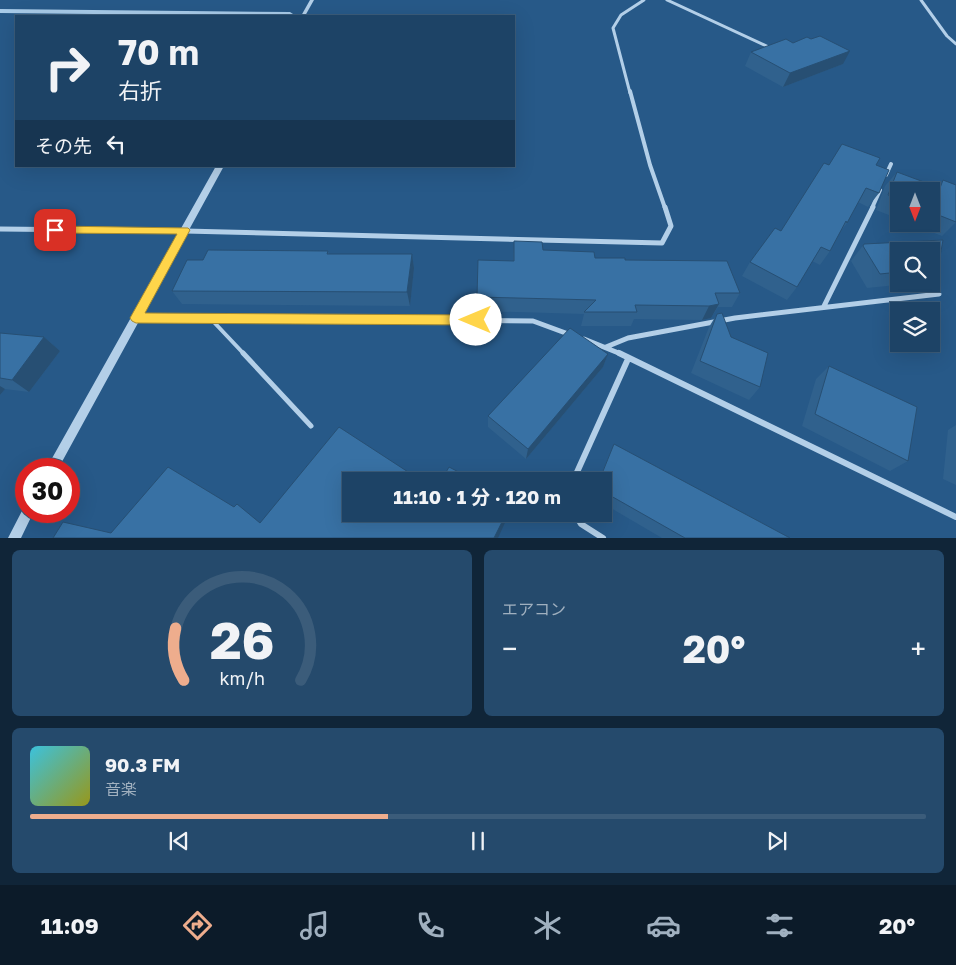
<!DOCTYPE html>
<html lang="ja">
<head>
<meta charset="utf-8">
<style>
	body { margin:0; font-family:"Golos Text","Noto Sans JP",sans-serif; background:#254a6c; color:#f1f3f6; height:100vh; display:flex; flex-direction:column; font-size:19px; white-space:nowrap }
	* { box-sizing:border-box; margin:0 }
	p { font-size:16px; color:#a0b0bf }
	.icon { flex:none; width:28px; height:28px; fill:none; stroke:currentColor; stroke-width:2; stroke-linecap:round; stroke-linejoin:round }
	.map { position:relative; height:538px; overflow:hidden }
	.details { display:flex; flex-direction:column; gap:12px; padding:12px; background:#102538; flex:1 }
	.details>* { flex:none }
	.top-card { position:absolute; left:15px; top:15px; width:500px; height:152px; border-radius:0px; box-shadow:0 5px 20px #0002,0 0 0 1px #3b5c7a; background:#1d4366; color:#f1f3f6; overflow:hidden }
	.needle { width:32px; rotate:180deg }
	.tools { position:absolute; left:890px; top:182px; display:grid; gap:10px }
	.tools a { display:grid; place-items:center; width:50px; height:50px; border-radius:0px; background:#1d4366; box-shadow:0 5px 20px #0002,0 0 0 1px #3b5c7a; font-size:25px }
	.speed { position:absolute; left:15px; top:458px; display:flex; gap:10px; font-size:25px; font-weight:700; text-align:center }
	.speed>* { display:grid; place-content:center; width:65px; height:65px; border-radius:50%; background:#1d4366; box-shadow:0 5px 20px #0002,0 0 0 1px #3b5c7a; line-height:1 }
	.speed .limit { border:8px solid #d22; background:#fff; color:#111 }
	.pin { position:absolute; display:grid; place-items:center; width:42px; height:42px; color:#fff; margin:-21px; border-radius:10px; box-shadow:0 2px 8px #0006 }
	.me { position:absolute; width:55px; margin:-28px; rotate:270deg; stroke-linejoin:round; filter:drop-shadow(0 0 4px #0008) }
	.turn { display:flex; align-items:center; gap:18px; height:105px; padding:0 20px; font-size:22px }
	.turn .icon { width:65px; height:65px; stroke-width:2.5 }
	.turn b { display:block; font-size:35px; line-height:42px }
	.then { display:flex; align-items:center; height:48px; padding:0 20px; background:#0003; gap:10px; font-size:19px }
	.big { font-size:38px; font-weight:700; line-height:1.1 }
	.details .card { flex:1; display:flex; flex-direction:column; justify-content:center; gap:8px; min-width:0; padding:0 18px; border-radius:8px; background:#254a6c }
	.details .dial { align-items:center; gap:0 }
	.dial svg { height:130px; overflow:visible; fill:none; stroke:#3b5c7a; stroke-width:7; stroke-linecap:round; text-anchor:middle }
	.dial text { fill:#f1f3f6; stroke:none }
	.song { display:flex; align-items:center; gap:15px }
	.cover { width:60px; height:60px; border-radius:8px; background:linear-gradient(135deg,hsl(190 70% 55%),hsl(60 70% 35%)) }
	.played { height:5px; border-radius:2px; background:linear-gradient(90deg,#eead8d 40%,#3b5c7a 40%) }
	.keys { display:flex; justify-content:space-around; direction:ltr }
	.heat { display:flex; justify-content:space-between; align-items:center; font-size:28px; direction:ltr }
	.details .tiles { flex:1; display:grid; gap:12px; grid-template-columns:1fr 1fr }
	.card:last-child { grid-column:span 2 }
	.trip { position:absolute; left:342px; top:472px; width:270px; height:50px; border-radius:0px; background:#1d4366; box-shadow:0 5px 20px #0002,0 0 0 1px #3b5c7a; font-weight:700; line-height:50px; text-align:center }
	.tab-bar { display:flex; height:80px; justify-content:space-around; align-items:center; background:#0c1b29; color:#a0b0bf }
	.tab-bar .icon { width:35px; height:35px }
	.tab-bar .on { color:#eead8d }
	.tab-bar b { font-size:22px; color:#f1f3f6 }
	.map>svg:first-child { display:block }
</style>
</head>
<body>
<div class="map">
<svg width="956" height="538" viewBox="0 0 956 538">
	<rect width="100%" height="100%" fill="#275988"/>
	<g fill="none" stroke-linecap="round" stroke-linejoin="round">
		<!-- stream -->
		<path fill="#a8cbe9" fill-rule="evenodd" d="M0,9L290,12L293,14L290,16L0,13Z"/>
		<!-- service-far1 -->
		<path stroke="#b3cfe8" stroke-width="4" d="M210,318L244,354"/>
		<!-- service -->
		<path stroke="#b3cfe8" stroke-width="5" d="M243,353L311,426"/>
		<!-- minor-far3 -->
		<path stroke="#b3cfe8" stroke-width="3" d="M667,0L773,49
			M921,0L947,36L956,44
			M630,93L613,28L621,15L644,0"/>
		<!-- minor-far2 -->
		<path stroke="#b3cfe8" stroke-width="4" d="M630,91L650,165L665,208
			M886,175L891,164
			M872,208L880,190"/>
		<!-- minor-far1 -->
		<path stroke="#b3cfe8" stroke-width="5" d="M0,229L185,231L662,243L671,226L665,207
			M824,306L873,207
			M136,318L533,321L571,335
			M584,339L621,354
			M606,347L628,338L735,318L939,294"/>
		<!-- minor -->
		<path stroke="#b3cfe8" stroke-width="6" d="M619,353L956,517
			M573,481L628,359
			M575,514L581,524L603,538"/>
		<!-- tertiary -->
		<path fill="#b3cfe8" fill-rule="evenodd" d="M310,0H314L305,16H301Z
			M216,166H224L58,469H46Z
			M26,506V511H34L21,538H8L24,507Z"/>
	</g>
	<!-- wall -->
	<path fill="#30618d" d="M811,39L843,64L783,87L745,66L751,52Z
		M828,165H876L879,193L868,207L858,202L847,223L840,232L830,251L820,265L812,261L797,287L787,300L742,276L750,262L781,231Z
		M897,172L937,187L943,180L956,222L942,236L911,224H931V191H899V219L876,210L885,186Z
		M943,240L938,268L931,275V251H899V284H907L867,288L851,261L864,244Z
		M514,241L543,250L595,258L625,260L740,293L732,307H718L711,318L702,320L634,319L631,326H581L584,314L477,311V297L513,261Z
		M328,251L329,254H412L414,268L410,306L182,304L172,291L203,260Z
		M717,314L760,387L749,400L691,373L709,327Z
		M0,333L44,337L60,351L29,392L5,389L0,395Z
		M608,354L603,367L526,459L488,427V416Z
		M829,366L908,461L890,471L802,426L816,379Z
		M956,425V485L943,479L948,430Z
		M614,444L790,538H662L604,504V481H598Z"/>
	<!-- shaded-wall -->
	<path fill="#274f73" d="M850,51L843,64L783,87L790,73Z
		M412,254L414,268L410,306L407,292Z
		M719,304L711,318L702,320L709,306Z
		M44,337L60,351L29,392L12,380Z
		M608,354L603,367L526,459L528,449Z
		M0,386L5,389L0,395Z
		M506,514H509L498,538H494Z"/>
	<!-- building -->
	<path fill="#3871a4" stroke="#274f73" d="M820,36L850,51L790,73L751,52L786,39L793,43L807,37L811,39Z
		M842,144L880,158L876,165L889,170L879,193L866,188L847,223L846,221L830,251L821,247L797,287L750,262L775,228L781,231L824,163L829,165Z
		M897,172L940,188L943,180L956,185V222L931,212V191H899V199L888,195Z
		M943,240L938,268L931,269V251H899V272L880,274L863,246L864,244Z
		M514,241L542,242L543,250L594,252L595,258H625V260L727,261L740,293H715L719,304L709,306L635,305L637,312H584L596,300L477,297L478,260L514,261Z
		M208,250L328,251L327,254H412L407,292L172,291L187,260H203Z
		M722,313L731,337L768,353L760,387L700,361L717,314Z
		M570,328L608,354L528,449L488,416Z
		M0,333L44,337L12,380L0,378Z
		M829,366L917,407L908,461L815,414Z
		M339,427L422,481H351V514H506L494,538H53L63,522L111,533L168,467L234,507L237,504L260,523Z
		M614,444L790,538H685L604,492V481H599Z
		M449,467L476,481H441Z"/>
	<!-- route -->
	<path fill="#ffd54a" stroke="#a68a30" d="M55,226L188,228L190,230L145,313L476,315L480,317L482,320L480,324L476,325L136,323L132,321L130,318L177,234L55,233L50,230Z"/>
</svg>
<div class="tools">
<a><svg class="needle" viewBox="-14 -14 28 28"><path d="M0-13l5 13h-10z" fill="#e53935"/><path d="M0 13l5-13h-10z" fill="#a0b0bf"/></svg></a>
<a><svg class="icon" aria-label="search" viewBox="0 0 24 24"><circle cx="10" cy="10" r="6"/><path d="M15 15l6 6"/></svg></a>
<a><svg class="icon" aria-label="layers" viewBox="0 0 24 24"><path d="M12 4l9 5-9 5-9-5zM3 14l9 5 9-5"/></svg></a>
</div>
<div class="speed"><div class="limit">30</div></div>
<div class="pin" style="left:55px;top:230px;background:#d93025"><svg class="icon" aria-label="arrive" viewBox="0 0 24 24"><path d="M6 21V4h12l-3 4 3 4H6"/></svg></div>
<svg class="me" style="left:476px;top:320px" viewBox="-20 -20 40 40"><circle r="19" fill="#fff"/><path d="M0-13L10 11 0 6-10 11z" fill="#ffd54a"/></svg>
<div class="trip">11:10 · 1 分 · 120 m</div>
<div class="top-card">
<div class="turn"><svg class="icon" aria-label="right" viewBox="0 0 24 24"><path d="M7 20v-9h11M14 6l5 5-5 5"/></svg><div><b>70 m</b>右折</div></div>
<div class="then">その先<svg class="icon" aria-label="left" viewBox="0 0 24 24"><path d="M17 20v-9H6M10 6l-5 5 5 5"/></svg></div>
</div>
</div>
<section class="details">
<div class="tiles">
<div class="card dial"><svg viewBox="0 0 100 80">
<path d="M14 69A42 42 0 1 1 86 69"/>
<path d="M14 69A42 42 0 0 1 9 37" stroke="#eead8d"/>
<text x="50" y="56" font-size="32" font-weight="700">26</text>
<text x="50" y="72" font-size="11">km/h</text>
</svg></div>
<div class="card"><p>エアコン</p>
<div class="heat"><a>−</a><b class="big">20°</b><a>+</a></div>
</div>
<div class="card">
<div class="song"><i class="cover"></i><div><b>90.3 FM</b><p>音楽</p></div></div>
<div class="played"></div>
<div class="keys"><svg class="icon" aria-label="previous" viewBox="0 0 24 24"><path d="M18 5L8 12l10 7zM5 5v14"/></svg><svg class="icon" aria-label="pause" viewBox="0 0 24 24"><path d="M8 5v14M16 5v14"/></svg><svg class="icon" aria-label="next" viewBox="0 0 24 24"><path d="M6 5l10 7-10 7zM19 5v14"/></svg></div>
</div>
</div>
</section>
<nav class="tab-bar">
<b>11:09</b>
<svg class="icon on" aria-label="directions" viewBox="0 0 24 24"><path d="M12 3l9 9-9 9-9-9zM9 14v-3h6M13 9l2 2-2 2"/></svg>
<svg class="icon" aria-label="music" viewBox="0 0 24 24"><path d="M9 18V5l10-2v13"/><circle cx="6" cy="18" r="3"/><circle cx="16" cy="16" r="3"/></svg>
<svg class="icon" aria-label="phone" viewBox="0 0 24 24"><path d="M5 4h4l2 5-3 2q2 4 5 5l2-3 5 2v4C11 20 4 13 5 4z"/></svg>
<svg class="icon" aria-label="climate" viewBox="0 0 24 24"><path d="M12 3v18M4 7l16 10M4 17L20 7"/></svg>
<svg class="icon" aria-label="car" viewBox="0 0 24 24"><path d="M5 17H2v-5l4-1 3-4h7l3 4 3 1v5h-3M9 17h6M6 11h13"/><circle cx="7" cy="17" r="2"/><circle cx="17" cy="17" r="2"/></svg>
<svg class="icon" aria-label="filters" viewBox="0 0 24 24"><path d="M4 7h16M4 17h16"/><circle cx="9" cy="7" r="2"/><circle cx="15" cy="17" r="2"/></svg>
<b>20°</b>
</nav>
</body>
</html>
